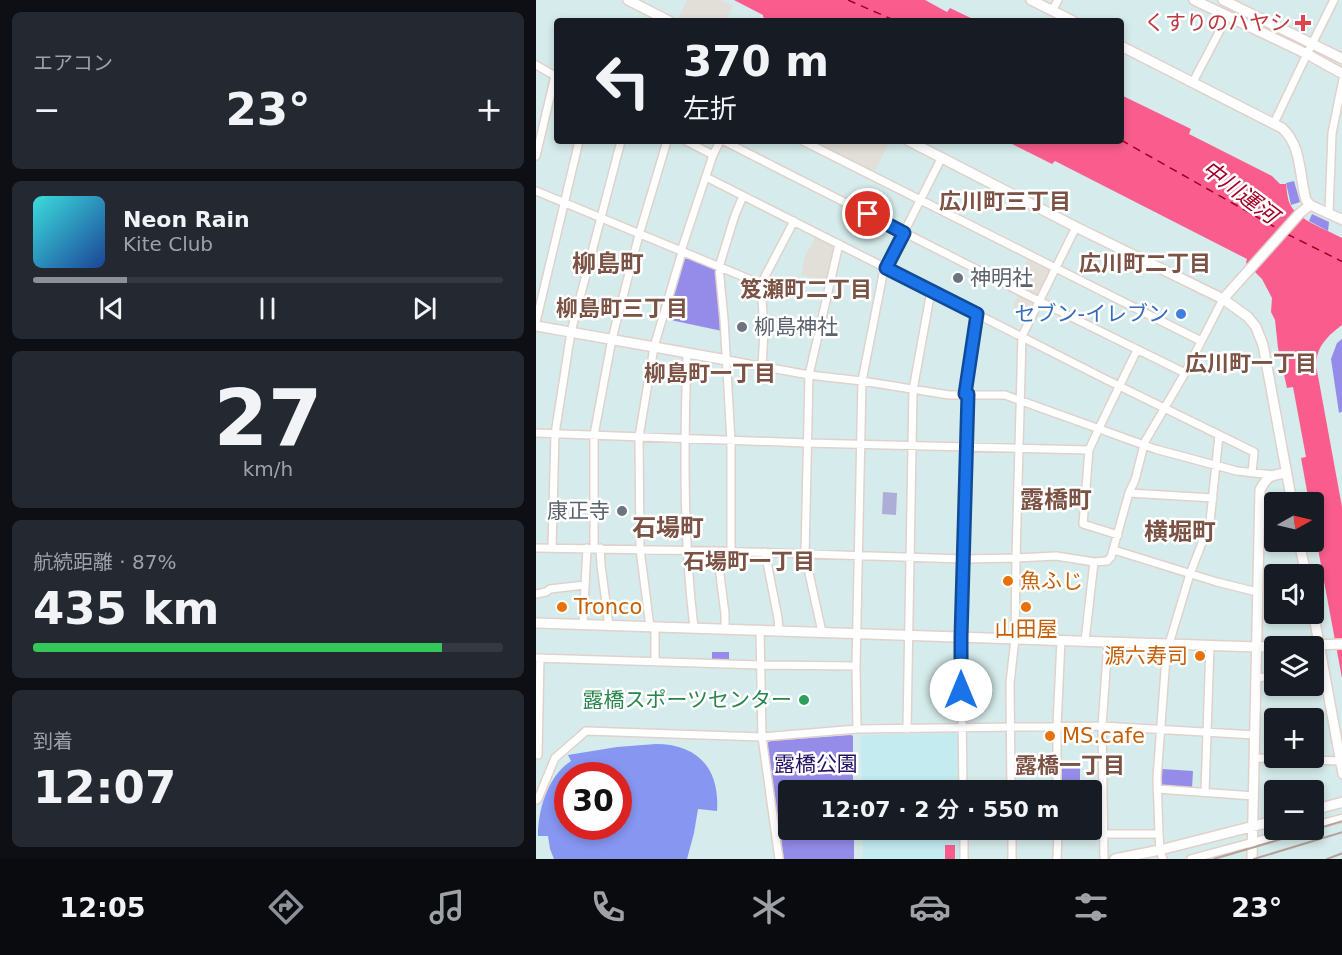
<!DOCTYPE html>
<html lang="ja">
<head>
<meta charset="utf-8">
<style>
	body { margin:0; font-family:"DejaVu Sans","Noto Sans JP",sans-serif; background:#242831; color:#f1f3f6; height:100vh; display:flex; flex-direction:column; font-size:22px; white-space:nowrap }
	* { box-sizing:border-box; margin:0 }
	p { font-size:20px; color:#9ea1a6 }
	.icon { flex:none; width:33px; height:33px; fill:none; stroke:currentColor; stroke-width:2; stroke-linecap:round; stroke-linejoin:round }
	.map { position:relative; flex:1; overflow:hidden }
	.drawer { display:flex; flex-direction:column; gap:12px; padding:12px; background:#0d0f14; width:536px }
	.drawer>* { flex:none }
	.hud { position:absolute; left:18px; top:18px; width:570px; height:126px; border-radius:6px; box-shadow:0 3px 9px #0003; background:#171b24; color:#f1f3f6; overflow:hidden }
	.needle { width:39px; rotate:82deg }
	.buttons { position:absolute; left:728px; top:492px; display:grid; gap:12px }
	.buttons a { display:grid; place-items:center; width:60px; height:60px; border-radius:6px; background:#171b24; box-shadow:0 3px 9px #0003; font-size:30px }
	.speed { position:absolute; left:18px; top:762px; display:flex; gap:12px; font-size:30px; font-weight:700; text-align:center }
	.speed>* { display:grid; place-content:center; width:78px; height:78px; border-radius:50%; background:#171b24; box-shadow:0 3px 9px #0003; line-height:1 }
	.speed .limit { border:9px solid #d22; background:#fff; color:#111 }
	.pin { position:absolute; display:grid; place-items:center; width:51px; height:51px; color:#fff; margin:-26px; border:3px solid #fff; border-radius:50%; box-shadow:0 2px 6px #0007 }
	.me { position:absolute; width:66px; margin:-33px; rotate:0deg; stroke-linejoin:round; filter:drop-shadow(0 0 4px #0008) }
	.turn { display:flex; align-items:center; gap:21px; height:126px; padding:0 30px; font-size:27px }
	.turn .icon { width:78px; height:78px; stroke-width:2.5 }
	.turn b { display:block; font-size:42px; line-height:51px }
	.big { font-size:45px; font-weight:600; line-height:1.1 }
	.drawer .card { flex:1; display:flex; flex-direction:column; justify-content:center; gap:9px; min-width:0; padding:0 21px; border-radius:9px; background:#242831 }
	.drawer .dial { align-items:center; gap:0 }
	.dial b { font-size:78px; line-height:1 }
	.song { display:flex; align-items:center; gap:18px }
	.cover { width:72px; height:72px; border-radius:9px; background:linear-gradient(135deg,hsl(180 70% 55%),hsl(220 70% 35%)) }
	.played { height:6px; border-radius:3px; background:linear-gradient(90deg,#8c9099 20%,#363941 20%) }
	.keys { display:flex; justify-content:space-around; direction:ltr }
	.heat { display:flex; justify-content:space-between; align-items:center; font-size:33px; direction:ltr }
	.charge { height:9px; border-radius:4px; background:linear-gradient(90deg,#34c759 87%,#363941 0) }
	.trip { position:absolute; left:242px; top:780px; width:324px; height:60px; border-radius:6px; background:#171b24; box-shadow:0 3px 9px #0003; font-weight:600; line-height:60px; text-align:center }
	.tabs { display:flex; height:96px; justify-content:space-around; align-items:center; background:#090b0e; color:#9ea1a6 }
	.tabs .icon { width:42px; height:42px }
	.tabs .selected { color:#8c9099 }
	.tabs b { font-size:27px; color:#f1f3f6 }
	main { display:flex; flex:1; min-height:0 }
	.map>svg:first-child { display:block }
</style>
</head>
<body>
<main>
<section class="drawer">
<div class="card"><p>エアコン</p>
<div class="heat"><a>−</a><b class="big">23°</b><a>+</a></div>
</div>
<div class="card">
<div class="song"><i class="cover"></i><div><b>Neon Rain</b><p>Kite Club</p></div></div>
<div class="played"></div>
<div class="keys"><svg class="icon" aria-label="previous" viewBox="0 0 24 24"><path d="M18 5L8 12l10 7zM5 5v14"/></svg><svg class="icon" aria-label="pause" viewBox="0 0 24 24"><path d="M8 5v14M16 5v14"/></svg><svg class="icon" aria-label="next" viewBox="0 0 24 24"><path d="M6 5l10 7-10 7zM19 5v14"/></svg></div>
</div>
<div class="card dial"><b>27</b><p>km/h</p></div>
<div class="card"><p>航続距離 · 87%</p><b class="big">435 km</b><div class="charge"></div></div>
<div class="card"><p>到着</p><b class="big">12:07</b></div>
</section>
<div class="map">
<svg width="807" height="859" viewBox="0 0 807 859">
	<rect width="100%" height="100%" fill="#d6ebeb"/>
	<!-- industrial -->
	<path fill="#e2dfd8" d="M151,0H185L197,6L189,21H149L142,18Z
		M276,141H354L338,173Z
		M280,236L298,246L291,281L265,275L269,256Z
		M492,259L514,271L502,296H500L490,291L497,276L486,271Z
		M483,293L498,301V303L493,314L477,306Z"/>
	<!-- education -->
	<path fill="#c3ebf0" d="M420,733L422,734L423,790H326L325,737L327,735Z
		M326,830H423V859H327Z"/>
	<!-- green -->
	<path fill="#948ce8" d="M758,181L764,202L755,205L750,183Z
		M776,214L793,222L792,231L773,221Z
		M151,257L181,269L186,331L130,319L147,258Z
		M806,339L807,411L803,413L795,359L801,343Z
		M176,652H193V661L176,660Z
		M315,735L317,736V790H252V830H318V859H248L231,743L234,741Z
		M524,761H544V790H524Z
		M626,769L657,771L656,788L627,786L625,783Z"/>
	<!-- cemetery -->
	<path fill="#acaed7" d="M347,492L361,493L360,515L346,514Z"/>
	<!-- pitch -->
	<path fill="#8696f1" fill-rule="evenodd" d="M120,744C162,744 184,769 181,811L162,809L158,833L151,859H18L14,849L12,836H2C2,809 12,776 35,761L32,755L81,747ZM32,776H82V826H32Z"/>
	<!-- water -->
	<path fill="#fa5d8d" d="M198,0H389L411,12L414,8L441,21H234L227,17V15Z
		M585,95L655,129L653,134L736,176L744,184H750C751,190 751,198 754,204C761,220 792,230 806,238V325C792,336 781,345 780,365L806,507V678L777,522V502H773L765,458L770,457L757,387L751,388L742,348L739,320L735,312L736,298L726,279L710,263L711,259L519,161L516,164L470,141H585Z
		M409,845H419V859H409Z"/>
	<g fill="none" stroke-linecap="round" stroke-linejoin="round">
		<!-- ferry -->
		<path stroke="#a10125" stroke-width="1.5" stroke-dasharray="8 6" stroke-linecap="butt" d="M312,0L360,21
			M585,140L744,230
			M751,234L807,262"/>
		<!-- street casing -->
		<g stroke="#e2d1cb" stroke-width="10">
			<path id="street" d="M516,11L522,0
				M0,65L21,77
				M657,82L691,17
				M738,123L771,54L798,0
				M150,141L177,155
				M188,141L503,301L649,373
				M267,141L665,341
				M0,156L19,76
				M170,177L569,379L718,452L716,473
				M0,191L225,284
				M793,213L796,133L807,79
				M145,251L177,155L184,141
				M0,322L43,141
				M151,353C148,445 147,537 158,628
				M191,360L273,375L326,381L413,395H469L619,449L701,471L737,475
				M226,367L228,331L225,284L258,221
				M429,394L441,314
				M0,433L271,443L553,450
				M607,445L649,373L687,299
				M593,493L677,498
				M582,535L547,524L553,450L563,428L601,350
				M0,548L181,551L428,559L480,558L520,556L558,562
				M16,548L19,434L35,332L85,141
				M58,548V435L76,339L103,235L131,141
				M64,548L65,565L73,626
				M578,550L681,582L721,592
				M181,551L189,614V629
				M195,551V441L188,319L183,267L199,215L207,196
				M229,552L242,618L243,631
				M0,594L10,592L14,589L49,585
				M47,625L51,548
				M114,627L104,549L103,437L118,347L146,252
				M224,630L226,737L243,859
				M286,632L269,555L273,375L303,244
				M549,641L558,562L571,561L575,557L593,493L599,480L608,445
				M633,644L654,574L674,522L683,435
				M0,658L224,665L320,666
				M119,661V627
				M777,674L789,673
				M720,678L738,676
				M321,729L320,666L326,381L347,274L406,157
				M371,729L377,390L395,291
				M2,755L4,658
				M719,758L804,761
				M621,789L718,796
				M427,790L425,637L432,394
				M475,790L474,683L479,639L480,558L486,336L540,227
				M521,790V726L525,640
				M669,792L674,645
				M0,800L2,799L19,758L50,731L226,737L321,729L566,726L719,735
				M777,826L807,818
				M428,834H623
				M428,859V832
				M476,859V830
				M521,859L522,830
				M568,859L566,726L572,642
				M627,859L624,850L623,834L621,778L631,644
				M655,859L762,830"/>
		</g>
		<!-- secondary casing -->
		<g stroke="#e2d1cb" stroke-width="12">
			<path id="secondary" d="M92,0L133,21
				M495,0L537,21
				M658,0L771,54L807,74
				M687,0L807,59
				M585,46L746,128C766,146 763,175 770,200L774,205L807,220
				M373,141L540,227L687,299L712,317L720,327L727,345L756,502
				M687,299L764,213L774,205
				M0,326L191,360
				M763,542L770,574
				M777,611L807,774
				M0,623L721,647L807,644
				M777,810L807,802
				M579,859L624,850L738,821
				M716,859L724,490C731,476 735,475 750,473"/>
		</g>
		<!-- street -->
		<use href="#street" stroke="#fff" stroke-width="7"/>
		<!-- secondary -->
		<use href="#secondary" stroke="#fff" stroke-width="9"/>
		<!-- rail -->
		<path stroke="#b4a199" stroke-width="2" d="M678,859L807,821
			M718,859L807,832
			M791,859L807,853"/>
	</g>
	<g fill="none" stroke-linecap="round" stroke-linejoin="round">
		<!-- route casing -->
		<g stroke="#114b97" stroke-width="15">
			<path id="route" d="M332,214L368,233L350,268L441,314L429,394H432L425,637V690"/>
		</g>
		<!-- route -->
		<use href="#route" stroke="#1a73e8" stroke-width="10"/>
	</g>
	<!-- markers -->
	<path fill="#e0444e" stroke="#fff" stroke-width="2" d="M764 14h6v6h6v6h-6v6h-6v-6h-6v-6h6z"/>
	<g fill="#6b7280" stroke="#fff" stroke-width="2">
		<circle cx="422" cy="278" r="6"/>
		<circle cx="206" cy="327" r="6"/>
		<circle cx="86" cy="511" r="6"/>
	</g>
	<circle fill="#3f7fe0" stroke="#fff" stroke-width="2" cx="645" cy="314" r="6"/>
	<g fill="#e8710a" stroke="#fff" stroke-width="2">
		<circle cx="472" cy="581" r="6"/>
		<circle cx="26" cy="607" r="6"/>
		<circle cx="490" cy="607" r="6"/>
		<circle cx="664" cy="656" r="6"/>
		<circle cx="514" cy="736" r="6"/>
	</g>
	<circle fill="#2e9e5b" stroke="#fff" stroke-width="2" cx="268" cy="700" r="6"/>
	<g text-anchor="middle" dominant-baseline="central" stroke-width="5" stroke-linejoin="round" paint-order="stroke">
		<!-- health labels -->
		<g font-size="21" fill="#be3a42" stroke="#fff" text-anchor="end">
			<text x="755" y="23">くすりのハヤシ</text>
		</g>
		<!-- worship labels -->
		<g font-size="21" fill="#5b616d" stroke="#fff" text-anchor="start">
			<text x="434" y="278">神明社</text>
			<text x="218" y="327">柳島神社</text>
			<text x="74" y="511" text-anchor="end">康正寺</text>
		</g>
		<!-- shop labels -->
		<g font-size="21" fill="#366cbe" stroke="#fff" text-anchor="end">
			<text x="633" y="314">セブン-イレブン</text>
		</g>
		<!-- food labels -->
		<g font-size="21" fill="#c56008" stroke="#fff" text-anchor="start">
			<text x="484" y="581">魚ふじ</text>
			<text x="38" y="607">Tronco</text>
			<text x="490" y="629" text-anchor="middle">山田屋</text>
			<text x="652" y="656" text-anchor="end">源六寿司</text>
			<text x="526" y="736">MS.cafe</text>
		</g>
		<!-- leisure labels -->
		<g font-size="21" fill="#27864d" stroke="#fff" text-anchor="end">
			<text x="256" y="700">露橋スポーツセンター</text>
		</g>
		<!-- park labels -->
		<g font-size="21" fill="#251268" stroke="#fff">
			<text x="280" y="764">露橋公園</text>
		</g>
		<!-- water labels -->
		<g font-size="22" font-style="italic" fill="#a10125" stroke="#fff">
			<text transform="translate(704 192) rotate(37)">中川運河</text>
		</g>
		<!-- neighbourhood labels -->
		<g font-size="22" font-weight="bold" fill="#7b5244" stroke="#fff">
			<text x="469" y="201">広川町三丁目</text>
			<text x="609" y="263">広川町二丁目</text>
			<text x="270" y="289">笈瀬町二丁目</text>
			<text x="86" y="308">柳島町三丁目</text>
			<text x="715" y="363">広川町一丁目</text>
			<text x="174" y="373">柳島町一丁目</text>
			<text x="213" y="561">石場町一丁目</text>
			<text x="534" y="765">露橋一丁目</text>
		</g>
		<!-- quarter labels -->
		<g font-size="24" font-weight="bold" fill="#7b5244" stroke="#fff">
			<text x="72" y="264">柳島町</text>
			<text x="520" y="500">露橋町</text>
			<text x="132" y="528">石場町</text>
			<text x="644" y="532">横堀町</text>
		</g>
	</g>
</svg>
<div class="buttons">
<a><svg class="needle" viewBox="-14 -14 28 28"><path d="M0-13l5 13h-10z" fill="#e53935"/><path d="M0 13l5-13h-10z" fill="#9ea1a6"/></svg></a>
<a><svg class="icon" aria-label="sound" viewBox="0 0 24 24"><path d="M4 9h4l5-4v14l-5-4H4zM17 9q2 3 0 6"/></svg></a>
<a><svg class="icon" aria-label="layers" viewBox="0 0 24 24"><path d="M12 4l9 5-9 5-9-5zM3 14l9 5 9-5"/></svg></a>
<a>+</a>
<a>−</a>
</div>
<div class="speed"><div class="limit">30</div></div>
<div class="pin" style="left:332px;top:214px;background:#d93025"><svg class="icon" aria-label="arrive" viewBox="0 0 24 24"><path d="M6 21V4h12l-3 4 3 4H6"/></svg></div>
<svg class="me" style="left:425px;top:690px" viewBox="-20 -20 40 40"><circle r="19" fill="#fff"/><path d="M0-13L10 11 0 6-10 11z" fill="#1a73e8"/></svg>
<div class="trip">12:07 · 2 分 · 550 m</div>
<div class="hud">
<div class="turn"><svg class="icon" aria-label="left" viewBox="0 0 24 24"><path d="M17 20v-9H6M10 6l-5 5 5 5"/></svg><div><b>370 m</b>左折</div></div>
</div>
</div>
</main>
<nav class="tabs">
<b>12:05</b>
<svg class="icon selected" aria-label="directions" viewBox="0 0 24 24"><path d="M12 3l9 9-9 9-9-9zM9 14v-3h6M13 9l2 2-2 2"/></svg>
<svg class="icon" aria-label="music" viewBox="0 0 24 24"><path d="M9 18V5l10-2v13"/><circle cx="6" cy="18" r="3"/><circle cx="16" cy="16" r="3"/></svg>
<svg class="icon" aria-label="phone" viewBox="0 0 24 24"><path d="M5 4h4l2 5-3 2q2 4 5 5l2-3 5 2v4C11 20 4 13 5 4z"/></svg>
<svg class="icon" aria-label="climate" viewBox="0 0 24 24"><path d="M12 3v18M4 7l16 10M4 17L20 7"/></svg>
<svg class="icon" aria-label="car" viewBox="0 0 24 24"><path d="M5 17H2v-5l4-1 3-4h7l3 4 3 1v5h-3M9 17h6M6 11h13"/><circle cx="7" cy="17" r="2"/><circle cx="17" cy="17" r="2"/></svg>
<svg class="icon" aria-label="filters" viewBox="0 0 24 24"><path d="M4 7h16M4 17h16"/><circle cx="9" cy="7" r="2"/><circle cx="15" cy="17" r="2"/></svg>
<b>23°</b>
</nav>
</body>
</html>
